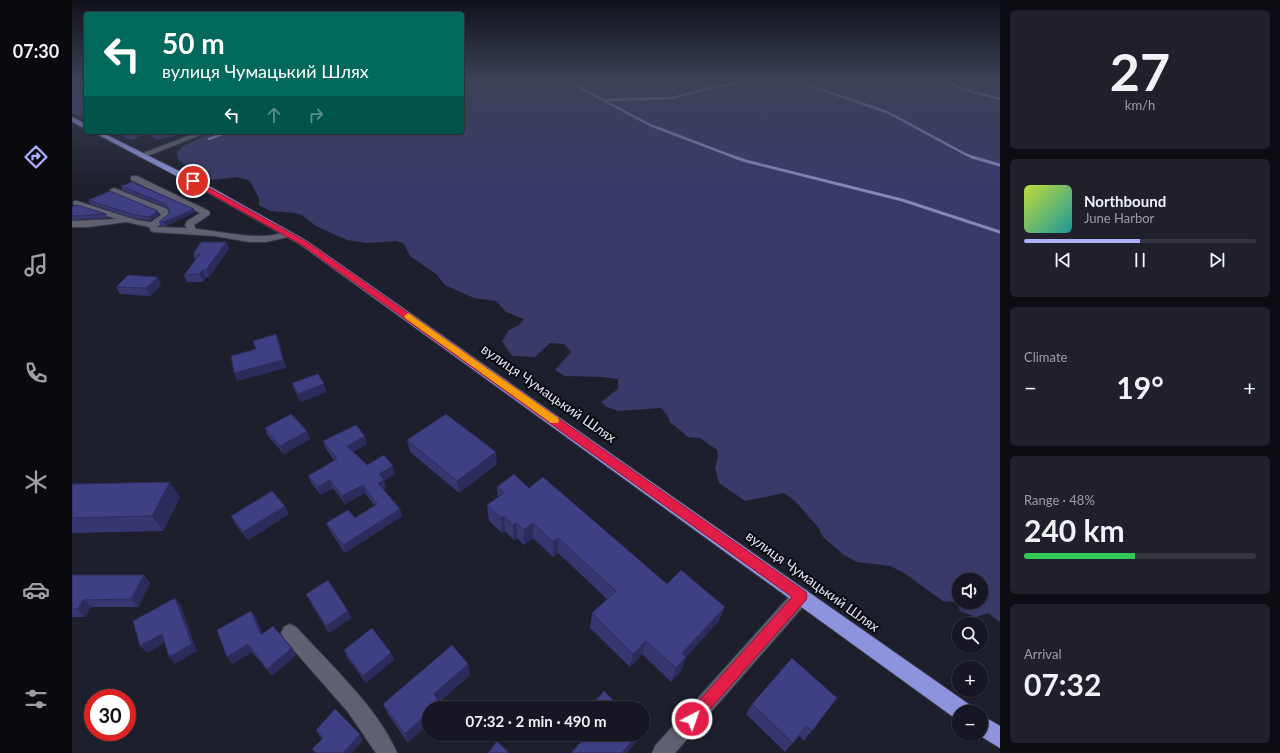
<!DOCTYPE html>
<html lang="en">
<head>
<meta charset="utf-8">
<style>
	body { margin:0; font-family:Lato,sans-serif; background:#1f202a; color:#f1f3f6; height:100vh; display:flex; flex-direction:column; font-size:15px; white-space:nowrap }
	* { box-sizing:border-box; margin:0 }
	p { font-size:13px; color:#9e9fa5 }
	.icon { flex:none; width:22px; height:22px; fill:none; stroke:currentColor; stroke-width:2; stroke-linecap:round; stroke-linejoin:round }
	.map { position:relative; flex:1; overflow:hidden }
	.details { display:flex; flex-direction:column; gap:10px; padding:10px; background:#0c0d13; width:280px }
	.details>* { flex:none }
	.guide { position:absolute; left:12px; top:12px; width:380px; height:122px; border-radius:4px; box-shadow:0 1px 3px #0004,0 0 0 1px #353640; background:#00695c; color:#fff; overflow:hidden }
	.fabs { position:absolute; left:880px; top:573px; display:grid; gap:8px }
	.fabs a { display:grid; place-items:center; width:36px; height:36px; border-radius:50%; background:#161722; box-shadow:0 1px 3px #0004,0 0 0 1px #353640; font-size:20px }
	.speed { position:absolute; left:12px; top:689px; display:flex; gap:8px; font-size:20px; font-weight:700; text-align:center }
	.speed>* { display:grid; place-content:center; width:52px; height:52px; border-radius:50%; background:#161722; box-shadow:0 1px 3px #0004,0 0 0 1px #353640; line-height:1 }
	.speed .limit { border:6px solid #d22; background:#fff; color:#111 }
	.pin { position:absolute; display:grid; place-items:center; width:34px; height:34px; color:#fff; margin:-17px; border:2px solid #fff; border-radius:50%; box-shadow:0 1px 4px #0007 }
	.me { position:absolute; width:44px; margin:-22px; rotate:41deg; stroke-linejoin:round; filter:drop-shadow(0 0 3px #0008) }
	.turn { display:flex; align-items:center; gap:14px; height:84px; padding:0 12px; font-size:18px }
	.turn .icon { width:52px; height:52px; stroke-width:2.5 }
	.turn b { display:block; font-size:28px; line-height:34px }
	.lanes { display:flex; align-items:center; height:38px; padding:0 12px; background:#0003; justify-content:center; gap:20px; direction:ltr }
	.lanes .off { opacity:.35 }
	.big { font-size:30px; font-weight:700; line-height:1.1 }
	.details .tile { flex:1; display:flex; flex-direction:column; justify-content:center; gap:6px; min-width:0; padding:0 14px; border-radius:6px; background:#1f202a }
	.details .dial { align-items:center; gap:0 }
	.dial b { font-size:52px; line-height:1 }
	.song { display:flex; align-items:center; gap:12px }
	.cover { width:48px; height:48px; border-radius:6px; background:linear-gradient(135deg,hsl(70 70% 55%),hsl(180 70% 35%)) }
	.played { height:4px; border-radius:2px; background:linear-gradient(90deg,#aab0fb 50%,#353640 50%) }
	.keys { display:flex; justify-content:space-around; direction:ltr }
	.heat { display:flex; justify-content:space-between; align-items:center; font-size:22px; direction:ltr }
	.charge { height:6px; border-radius:3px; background:linear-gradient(90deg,#34c759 48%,#353640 0) }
	.trip { position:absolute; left:350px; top:701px; width:228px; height:40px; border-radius:20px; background:#161722; box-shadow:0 1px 3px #0004,0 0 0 1px #353640; font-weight:700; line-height:40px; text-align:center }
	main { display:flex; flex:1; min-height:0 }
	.dock { display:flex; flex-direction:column; width:72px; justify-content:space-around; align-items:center; background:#09090e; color:#9e9fa5 }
	.dock .icon { width:28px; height:28px }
	.dock .selected { color:#aab0fb }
	.dock b { font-size:18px; color:#f1f3f6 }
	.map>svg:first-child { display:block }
</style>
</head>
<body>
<main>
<nav class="dock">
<b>07:30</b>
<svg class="icon selected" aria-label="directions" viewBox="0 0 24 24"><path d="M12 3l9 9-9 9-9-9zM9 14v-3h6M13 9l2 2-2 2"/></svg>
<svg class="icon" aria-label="music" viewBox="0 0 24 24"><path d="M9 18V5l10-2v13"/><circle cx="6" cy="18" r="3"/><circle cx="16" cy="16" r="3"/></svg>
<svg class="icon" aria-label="phone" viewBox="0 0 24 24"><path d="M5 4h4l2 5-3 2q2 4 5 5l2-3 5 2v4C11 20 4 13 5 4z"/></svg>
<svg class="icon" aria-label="climate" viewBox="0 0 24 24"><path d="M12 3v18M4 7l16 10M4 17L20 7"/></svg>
<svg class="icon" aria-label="car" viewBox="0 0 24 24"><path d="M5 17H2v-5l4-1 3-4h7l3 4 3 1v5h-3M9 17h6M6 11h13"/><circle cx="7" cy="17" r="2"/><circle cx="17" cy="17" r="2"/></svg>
<svg class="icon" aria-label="filters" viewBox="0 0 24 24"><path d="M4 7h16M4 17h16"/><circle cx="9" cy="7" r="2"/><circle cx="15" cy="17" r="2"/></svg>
</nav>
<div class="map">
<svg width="928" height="753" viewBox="0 0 928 753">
	<rect width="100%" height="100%" fill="#1e1f2d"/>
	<!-- green -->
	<path fill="#393a69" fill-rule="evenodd" d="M14,81V119L0,113V85Z
		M390,81H928V622L916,613L904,617L888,611L885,602L871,601L832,573L818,566L785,562L772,555L751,537L746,527L723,501L712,493L673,501L647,483L643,467L646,458L645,450L628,438L616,437L598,422L595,415L589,408L546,411L535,407L529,402L546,389V379L531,377L493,376L483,370L499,352L492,344L478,343L463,357L440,356L430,341L437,330L447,325L452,319L434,312L424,301L402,298L373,285L364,274L338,256L332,244L325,241L295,243L275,240L244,226L230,215L223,213L198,211L187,205V198L178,181L165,177L140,180L119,170L106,159L105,152L111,146L140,132H390ZM887,580H909V602H887Z
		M42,132H121L89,139H84C74,131 70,136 60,140Z"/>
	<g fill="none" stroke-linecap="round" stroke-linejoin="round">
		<!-- stream-far1 -->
		<path stroke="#8486bb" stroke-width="2.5" d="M495,81L578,125L665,158
			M706,81L726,82
			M724,81L815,112L895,155L903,158
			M873,81L891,89L928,99
			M533,100L600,98L645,86L693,81
			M137,139L156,132"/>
		<!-- stream -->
		<path stroke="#8486bb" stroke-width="3" d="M662,157L674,161L830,200L928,232
			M900,157L928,165"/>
		<!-- minor casing -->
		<g stroke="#383945" stroke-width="2">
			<path id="minor" d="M127,132H136L73,157H67L66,155Z
				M59,176H65L137,211L138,213L137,215L122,225L124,229C147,231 169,237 192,236C201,236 209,233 217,231L221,234L220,236L194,242H177L143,236L82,232L79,231L77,227L54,222L16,227H0V221L44,219L2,205L1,203L2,201H5L64,220L79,222L89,215L88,213L39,192L38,190L42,188L95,209L98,216L85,227L115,228L113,225L115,221L128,213L59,180Z
				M729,588L735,590L737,596L735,602L603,753H580L583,746L723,590Z
				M218,624L224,627C257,663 306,708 325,753H304L276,712L212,639L209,633L212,627Z"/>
		</g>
		<!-- highway casing -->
		<g stroke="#383945" stroke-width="2">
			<path id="highway" d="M0,117L14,124V129L0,122Z
				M21,132H29L137,186L235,241L898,705L901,712H887V720L884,719L229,245L131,190Z
				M909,715L928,726V748L905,734H909Z"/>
		</g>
		<!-- minor -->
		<use href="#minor" fill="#5f6172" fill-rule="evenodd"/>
		<!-- highway -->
		<use href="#highway" fill="#8e93dd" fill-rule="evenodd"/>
	</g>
	<!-- wall -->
	<path fill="#363671" d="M49,186L122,209L123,212L94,226H89L87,222L98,213L96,208L50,190Z
		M16,200L86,211L87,215L79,220L64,219L18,204Z
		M0,207L34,214L36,218L0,220Z
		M154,242L157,249L137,277H134L131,282H115L112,275L123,260L121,254Z
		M89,285L78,296L48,294L44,287Z
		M220,383L255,392L229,402L223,391Z
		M193,428L238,439L212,454L196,436Z
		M335,440L425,464L387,493L338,452Z
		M251,441L295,444L281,452L295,465L323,474L312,480L314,488L312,490L328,509L330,516L273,553L258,531L254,523L283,518L303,506L293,493L273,504L261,488L249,495L240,484L236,476L262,460L254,449Z
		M0,484L108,497L91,531L0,533Z
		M425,487L457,488L595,584L647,621L614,657L609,671L599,682L570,654L558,667L518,628L520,613L535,599L486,553L481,557L461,538L452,545L445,538L442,540L433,531L430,533L417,521L415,505L426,498Z
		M217,514L176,540L163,524L159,516Z
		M0,575L78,583L66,607H19L13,617H0Z
		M234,594L276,611L279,618L257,633L238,602Z
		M179,611L184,618L190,634L220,648L224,655L200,676L180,652L160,664L155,657Z
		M272,650L319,653L322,660L294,683L275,657Z
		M396,664L398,675L367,702L336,743L316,714L311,704Z
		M765,698L732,741L727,736L713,752L674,714L680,704Z
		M244,730L291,740L280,753H243L240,749L250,739Z"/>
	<!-- shaded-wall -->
	<path fill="#2c2c5c" d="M122,209L123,212L94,226L92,222Z
		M86,211L87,215L79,220L77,217Z
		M154,242L157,249L137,277L134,270Z
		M131,270L134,277L131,282L127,274Z
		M86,277L89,285L78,296L74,288Z
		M204,334L207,341L214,368L165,381L162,373Z
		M252,384L255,392L229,402L226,394Z
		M235,431L238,439L212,454L208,446Z
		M293,436L295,444L277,454L275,446Z
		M424,452L425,464L387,493L385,481Z
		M321,466L323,474L309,482L307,474Z
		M258,480L261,488L249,495L246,487Z
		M312,480L314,488L308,491L306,483Z
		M98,482L108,497L91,531L80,516Z
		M291,485L293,493L273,504L270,496Z
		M213,506L217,514L176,540L171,532Z
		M328,509L330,516L273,553L271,545Z
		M432,516L433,531L430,533L429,518Z
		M444,523L445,538L442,540L441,525Z
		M461,523V538L452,545V530Z
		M486,538V553L481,557V542Z
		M72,575L78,583L66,607L59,599Z
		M103,598L109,606L125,651L103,664L97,657Z
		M11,600L19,607L13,617L6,609Z
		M653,607L647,621L614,657L609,671L599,682L610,653Z
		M179,611L184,618L194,642L189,635Z
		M276,611L279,618L257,633L254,626Z
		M90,634L96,641L75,653L68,646Z
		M574,641L570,654L558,667L561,654Z
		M176,644L180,652L160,664L155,657Z
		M220,648L224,655L200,676L195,669Z
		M319,653L322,660L294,683L291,676Z
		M396,664L398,675L364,704L362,694Z
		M367,702L369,708H361Z
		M357,712V724L336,743L333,734Z
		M288,734L291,740L280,753H271Z
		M566,734H569L567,739L555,753H550Z"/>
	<!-- building -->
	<path fill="#3f3f83" stroke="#2c2c5c" d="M60,182L122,209L92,222H87L98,213L94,204L49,186Z
		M38,191L86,211L77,217L63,215L16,200Z
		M5,205L34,214L0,216V207Z
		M129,242H154L134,270H131L127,274L112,275L128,254H121Z
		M56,275L86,277L74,288L44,287Z
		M204,334L211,360L162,373L159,356L184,349L181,341Z
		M246,374L252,384L226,394L220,383Z
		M219,414L235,431L208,446L193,428Z
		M374,414L424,452L385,481L335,440Z
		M284,425L293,436L275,446L295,465L312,455L321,466L307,474L312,480L306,483L328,509L271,545L254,523L276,510L283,518L305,504L291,485L270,496L258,480L246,487L236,476L265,459L251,441Z
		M442,474L457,488L471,477L595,584L609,570L653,607L610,653L614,657L604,668L574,641L561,654L520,613L544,591L486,538L481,542L461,523L452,530L444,523L441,525L432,516L429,518L415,505L432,493L425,487Z
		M98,482L80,516L0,518V484Z
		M200,491L213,506L171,532L159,516Z
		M0,575H72L59,599L11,600L6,609H0Z
		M256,580L276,611L254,626L234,594Z
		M103,598L120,644L97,657L90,634L68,646L61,621Z
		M179,611L189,635L201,626L220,648L195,669L176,644L155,657L145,630Z
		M300,628L319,653L291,676L272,650Z
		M380,645L396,664L362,694L367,702L361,708H357V712L333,734L311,704Z
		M720,658L765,698L740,731L734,726L721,743L680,704Z
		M532,691L549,708H517Z
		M263,709L288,734L271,753H244L240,749L251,738L244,730Z
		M516,734H566L550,753H499Z
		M425,741L437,753H416Z"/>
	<!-- sky -->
	<linearGradient id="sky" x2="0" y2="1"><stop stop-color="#101119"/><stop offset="0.43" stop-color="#3b4257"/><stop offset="1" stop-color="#3b4257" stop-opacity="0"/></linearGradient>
	<rect width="928" height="187" fill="url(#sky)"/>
	<!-- route -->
	<path fill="#e11d48" stroke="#92132f" d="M119,180H123L235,242L734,592L735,596L734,600L625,724L620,727L615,724L613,719L615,714L720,597L230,245L119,183Z"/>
	<!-- slow -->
	<path fill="#f59e0b" d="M336,313L486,418L487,420L486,423H479L333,318L332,316Z"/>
	<g text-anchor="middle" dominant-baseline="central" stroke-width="4" stroke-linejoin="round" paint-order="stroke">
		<!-- street labels -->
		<g font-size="14" fill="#e3e4ee" stroke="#090910">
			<text transform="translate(477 393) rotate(35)">вулиця Чумацький Шлях</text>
			<text transform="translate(741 581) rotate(36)">вулиця Чумацький Шлях</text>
		</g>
	</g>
</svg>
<div class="fabs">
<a><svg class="icon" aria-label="sound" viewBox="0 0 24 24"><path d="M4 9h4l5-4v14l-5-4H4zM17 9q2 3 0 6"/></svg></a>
<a><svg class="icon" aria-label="search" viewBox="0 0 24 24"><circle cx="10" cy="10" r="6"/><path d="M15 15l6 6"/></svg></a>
<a>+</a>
<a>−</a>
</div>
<div class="speed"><div class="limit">30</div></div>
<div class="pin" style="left:121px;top:181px;background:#d93025"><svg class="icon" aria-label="arrive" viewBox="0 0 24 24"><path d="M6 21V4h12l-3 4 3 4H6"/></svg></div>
<svg class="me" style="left:620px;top:719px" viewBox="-20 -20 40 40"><circle r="17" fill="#e11d48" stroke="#fff" stroke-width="3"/><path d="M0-11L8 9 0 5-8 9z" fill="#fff"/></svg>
<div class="trip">07:32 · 2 min · 490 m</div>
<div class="guide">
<div class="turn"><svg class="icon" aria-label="left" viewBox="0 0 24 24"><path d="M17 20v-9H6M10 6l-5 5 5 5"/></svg><div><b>50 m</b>вулиця Чумацький Шлях</div></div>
<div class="lanes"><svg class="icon" aria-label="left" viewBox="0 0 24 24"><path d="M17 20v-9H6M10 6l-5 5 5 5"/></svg><svg class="icon off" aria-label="ahead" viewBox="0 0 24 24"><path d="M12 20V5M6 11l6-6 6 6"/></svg><svg class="icon off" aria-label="right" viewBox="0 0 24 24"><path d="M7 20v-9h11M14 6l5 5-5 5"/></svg></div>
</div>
</div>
<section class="details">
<div class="tile dial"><b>27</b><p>km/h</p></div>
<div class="tile">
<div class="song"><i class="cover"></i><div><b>Northbound</b><p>June Harbor</p></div></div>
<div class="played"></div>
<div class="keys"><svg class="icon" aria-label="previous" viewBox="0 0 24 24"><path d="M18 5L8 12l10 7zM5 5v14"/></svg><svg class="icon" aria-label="pause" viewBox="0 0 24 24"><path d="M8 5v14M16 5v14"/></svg><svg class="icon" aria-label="next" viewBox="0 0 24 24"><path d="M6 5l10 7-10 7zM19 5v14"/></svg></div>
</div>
<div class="tile"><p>Climate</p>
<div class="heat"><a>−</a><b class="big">19°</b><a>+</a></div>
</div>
<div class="tile"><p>Range · 48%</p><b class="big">240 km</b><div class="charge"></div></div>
<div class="tile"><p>Arrival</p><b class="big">07:32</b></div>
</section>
</main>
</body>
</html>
